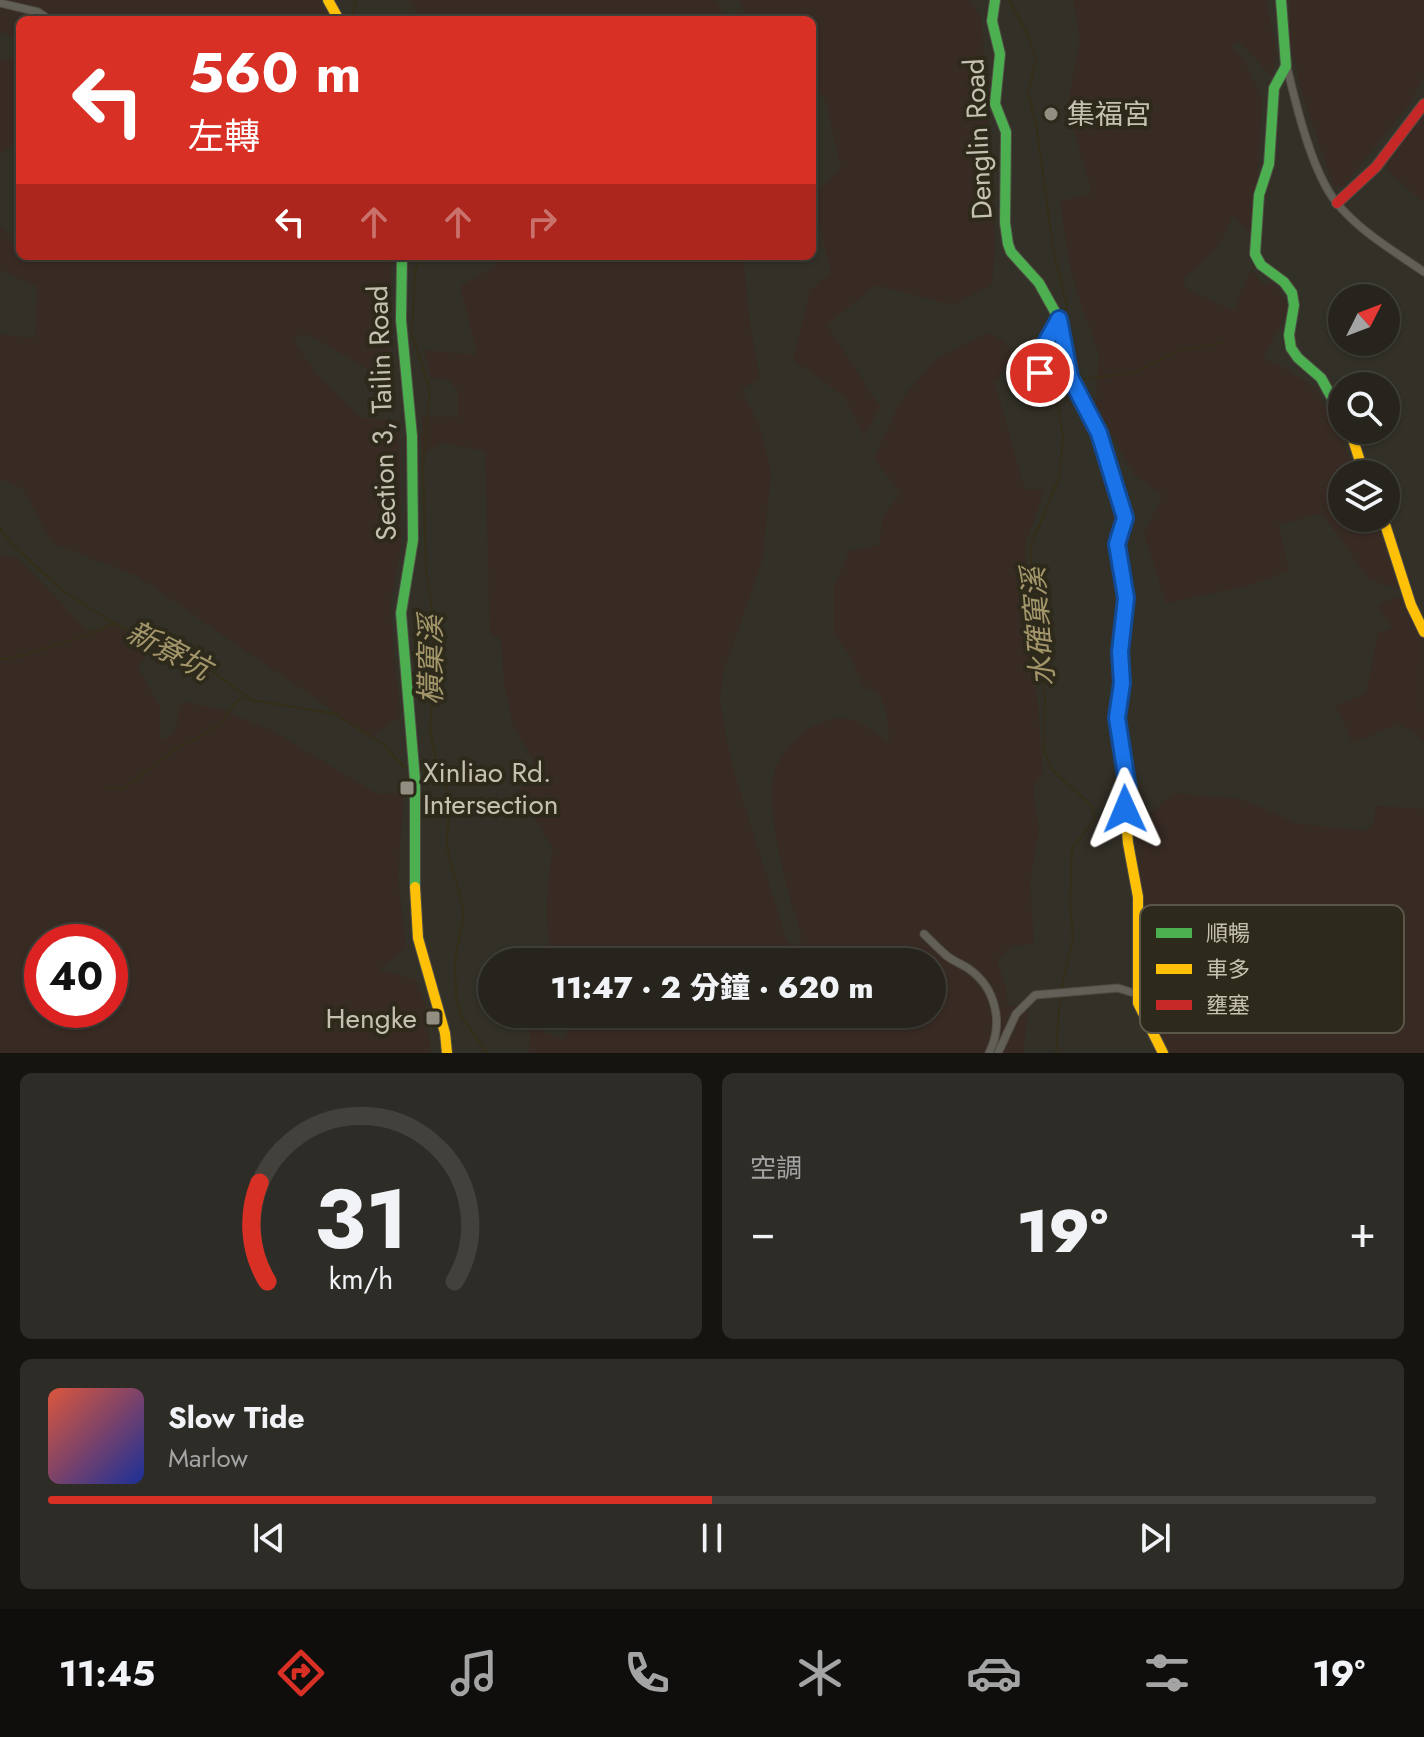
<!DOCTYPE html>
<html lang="zh-TW">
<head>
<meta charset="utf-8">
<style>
	body { margin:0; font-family:Jost,"Noto Sans TC",sans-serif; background:#2e2c26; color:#f1f3f6; height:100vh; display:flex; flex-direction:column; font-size:30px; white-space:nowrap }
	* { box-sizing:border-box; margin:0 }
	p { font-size:26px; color:#a4a4a4 }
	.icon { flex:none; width:44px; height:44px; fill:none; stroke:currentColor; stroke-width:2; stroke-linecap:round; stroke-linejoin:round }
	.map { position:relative; height:1053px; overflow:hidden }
	.sheet { display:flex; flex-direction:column; gap:20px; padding:20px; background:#151410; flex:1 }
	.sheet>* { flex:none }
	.hud { position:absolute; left:16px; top:16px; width:800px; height:244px; border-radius:12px; box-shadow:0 2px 6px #0004,0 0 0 2px #42413b; background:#d93025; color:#fff; overflow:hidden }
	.needle { width:52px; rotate:48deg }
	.fabs { position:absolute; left:1328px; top:284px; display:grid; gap:16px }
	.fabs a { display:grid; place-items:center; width:72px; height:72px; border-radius:50%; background:#26241d; box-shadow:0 2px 6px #0004,0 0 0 2px #42413b; font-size:40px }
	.speed { position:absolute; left:24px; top:924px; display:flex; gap:16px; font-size:40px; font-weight:700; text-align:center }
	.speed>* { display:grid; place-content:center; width:104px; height:104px; border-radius:50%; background:#26241d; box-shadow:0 2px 6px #0004,0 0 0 2px #42413b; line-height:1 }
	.speed .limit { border:12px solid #d22; background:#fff; color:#111 }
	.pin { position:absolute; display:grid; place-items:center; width:68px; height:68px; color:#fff; margin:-34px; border:4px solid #fff; border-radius:50%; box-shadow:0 2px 8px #0007 }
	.me { position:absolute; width:88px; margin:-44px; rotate:359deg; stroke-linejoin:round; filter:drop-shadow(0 0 6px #0008) }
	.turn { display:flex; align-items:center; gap:28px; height:168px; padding:0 40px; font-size:36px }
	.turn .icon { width:104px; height:104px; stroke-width:2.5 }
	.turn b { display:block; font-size:56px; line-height:68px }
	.lanes { display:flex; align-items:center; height:76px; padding:0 40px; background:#0003; justify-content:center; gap:40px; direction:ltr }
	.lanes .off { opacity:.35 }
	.big { font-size:60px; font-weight:800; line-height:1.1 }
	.sheet .widget { flex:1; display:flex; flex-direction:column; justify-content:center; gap:12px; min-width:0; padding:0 28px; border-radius:12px; background:#2e2c26 }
	.sheet .dial { align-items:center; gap:0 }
	.dial svg { height:208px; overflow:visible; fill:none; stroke:#42413b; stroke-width:7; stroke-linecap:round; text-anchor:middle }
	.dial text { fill:#f1f3f6; stroke:none }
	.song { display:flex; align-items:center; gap:24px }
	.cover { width:96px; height:96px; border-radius:12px; background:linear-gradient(135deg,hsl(10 70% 55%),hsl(230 70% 35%)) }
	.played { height:8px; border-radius:4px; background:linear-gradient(90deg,#d93025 50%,#42413b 50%) }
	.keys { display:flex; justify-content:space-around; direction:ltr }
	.heat { display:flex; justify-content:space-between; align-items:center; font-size:44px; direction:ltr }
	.sheet .tiles { flex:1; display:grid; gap:20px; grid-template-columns:1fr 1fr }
	.widget:last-child { grid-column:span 2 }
	.trip { position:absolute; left:478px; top:948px; width:468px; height:80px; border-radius:40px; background:#26241d; box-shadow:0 2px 6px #0004,0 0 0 2px #42413b; font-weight:800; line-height:80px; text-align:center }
	.tab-bar { display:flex; height:128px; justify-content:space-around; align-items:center; background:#0f0e0c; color:#a4a4a4 }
	.tab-bar .icon { width:56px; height:56px }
	.tab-bar .selected { color:#d93025 }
	.tab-bar b { font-size:36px; color:#f1f3f6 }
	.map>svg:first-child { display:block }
</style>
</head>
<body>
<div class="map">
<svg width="1424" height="1053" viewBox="0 0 1424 1053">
	<rect width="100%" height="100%" fill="#333027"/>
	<!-- green -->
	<path fill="#382b24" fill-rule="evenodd" d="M0,0H321L332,20H20V40L0,32Z
		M408,0H716L725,20H421Z
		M739,0H969L981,17L989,126L976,178L993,190L995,247L992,284L952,305L876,285L827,325L880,407L864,437L843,395L793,360L810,290L831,272L812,197L841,168L825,98L812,87V20H748Z
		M1073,0H1266L1277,55L1271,76L1240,42L1233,44L1232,49L1244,58L1262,100L1259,163L1251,234L1232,215C1225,244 1207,260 1183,278L1186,289L1234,310L1251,270L1265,286L1274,281L1289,309L1263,359L1284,367L1317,390L1358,474H1342V518H1376L1394,563L1399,589L1369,580L1322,513L1279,525L1289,571L1248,586L1166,603L1144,533L1163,495L1135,476L1096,405L1099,354L1079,299L1069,261L1060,201L1092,193L1067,107L1080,40Z
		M1290,0H1424V75L1412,101L1343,186L1334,187L1303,97L1290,43Z
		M0,59L20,60V138L0,154Z
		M1424,113V203L1387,170L1386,153Z
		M0,228L4,229L20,256H391L390,381L306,334L292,339L317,374L361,418L399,420L401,544L390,606L400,717L371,737L137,576L52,543L24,490L0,479V334L35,338L37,286L0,270Z
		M495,256H743L750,324L760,379L741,389L759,424L771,471L763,558L723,674L720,700L726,737L737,781L786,938L793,950L803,936C789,904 764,806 774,773C779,756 793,740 807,730C823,720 840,714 859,722C870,727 879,737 890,742L886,711L880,695L863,686L849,654L834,633V586L849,551L879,545L883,517L900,493L874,458L900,401L936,359L988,333L1006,343L1012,356L995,383L1025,490L1045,489L1025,545L1043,771L1033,788L1039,829L1030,884L1034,944L1012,946L997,961L1006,988L1008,1006H1029L1023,1053H529L531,1016L537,1019L544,1033L564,1039L568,1032L563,1014H932V962H552C544,918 546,891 553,848L519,793L534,761L513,725L504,684L501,639L490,634L485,451L441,443L422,454V416L458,417V392L449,380L430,377L424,350L477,355L460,287L497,264Z
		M0,555L18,558L88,631L114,625L150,649L138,667L160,706V739L168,738L177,726L178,707L184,702L221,709L276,733L377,794L404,793L398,876L406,948L379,970L415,979L425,1003L431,1053H0ZM42,942H110V1010H42Z
		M1406,594L1423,637L1424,743L1416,733L1399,724L1352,743L1336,705L1366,694L1378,632L1392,628L1377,605Z
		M1173,793L1243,799L1295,823L1365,831L1373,824L1376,806L1424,809V1053H1168L1142,997L1144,905L1133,830Z"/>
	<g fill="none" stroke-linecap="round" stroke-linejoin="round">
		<!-- stream -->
		<path stroke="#352e18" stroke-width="2" d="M1009,0L1028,35L1036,60L1028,94L1036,124L1054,254L1067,306L1063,314
			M355,20L352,15L356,0
			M421,256L415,271L412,335L430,390L423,467L426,569L437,643L430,729L436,761L449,794L447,847L464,912L455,960L456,996L461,1016L487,1053
			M1052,338L1049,346L1063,438L1059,478L1030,548L1045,698L1044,751L1052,770L1092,806L1095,819L1072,848L1070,903L1073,938L1061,990
			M1076,380L1133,373L1177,351L1221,343
			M0,529L13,545L64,592L114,623L158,646L183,651L252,700L335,714L382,743L405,768H409
			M0,659H10L87,635L113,624
			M419,770L440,771
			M105,788L123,789L177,748L202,736L222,722L235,703L242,697
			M1056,1053L1060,996"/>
		<!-- street casing -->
		<g stroke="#504d44" stroke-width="9">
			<path id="street" d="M0,3L38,12L50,20
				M1287,67C1296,105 1312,172 1336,202C1359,231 1394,251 1424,272
				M1038,402L1044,346L1059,319
				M924,934C931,941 939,949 947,956C953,961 962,964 969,969C996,988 1004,1024 989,1053
				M998,1053L1016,1014L1035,995L1118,988L1137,994"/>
		</g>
		<!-- fast casing -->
		<g stroke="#504d44" stroke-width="12">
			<path id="fast" d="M995,0L992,21L1000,54L995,104L1006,132L1005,223L1008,244L1011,252L1039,283L1059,319L1063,338
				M1281,0L1286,66L1274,88L1269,164L1259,195L1255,254L1261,265L1284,282L1292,293L1294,305L1289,335L1291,348L1298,358L1321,378L1342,416
				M402,256L401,320L412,436L413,540L401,613L415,780V887"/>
		</g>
		<!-- slow casing -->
		<g stroke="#504d44" stroke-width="12">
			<path id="slow" d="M328,0L339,20
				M1063,338L1070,377L1099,433L1125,518L1117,544L1126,598L1120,652L1122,683L1117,718L1128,789L1125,809L1128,843L1138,897V1003L1163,1053
				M1350,430L1364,474
				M1383,518L1411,605L1424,632
				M415,887L418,938L445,1033L447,1053"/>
		</g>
		<!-- jam casing -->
		<g stroke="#504d44" stroke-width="12">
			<path id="jam" d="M1337,203L1376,167L1424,104"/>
		</g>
		<!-- street -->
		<use href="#street" stroke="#615f56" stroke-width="7"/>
		<!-- fast -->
		<use href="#fast" stroke="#4caf50" stroke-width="10"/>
		<!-- slow -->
		<use href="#slow" stroke="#ffc107" stroke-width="10"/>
		<!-- jam -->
		<use href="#jam" stroke="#c62828" stroke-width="10"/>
	</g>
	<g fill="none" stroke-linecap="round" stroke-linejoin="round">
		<!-- route casing -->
		<g stroke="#114b97" stroke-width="20">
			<path id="route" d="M1040,373L1044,346L1059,319L1070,377L1099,433L1125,518L1117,544L1126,598L1120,652L1122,683L1117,718L1128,789L1125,809"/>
		</g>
		<!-- route -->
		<use href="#route" stroke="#1a73e8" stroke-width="14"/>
	</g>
	<!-- markers -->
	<g fill="#928e80" stroke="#2d291b" stroke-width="3">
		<circle cx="1051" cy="114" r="8"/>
		<rect x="399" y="780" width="16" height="16" rx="4"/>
		<rect x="425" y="1010" width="16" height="16" rx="4"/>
	</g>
	<g text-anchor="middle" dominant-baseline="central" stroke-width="8" stroke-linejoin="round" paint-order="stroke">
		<!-- poi labels -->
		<g font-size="28" fill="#c5c1b0" stroke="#2d291b" text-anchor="start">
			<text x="1067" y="114">集福宮</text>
			<text x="423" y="772">Xinliao Rd.<tspan x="423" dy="32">Intersection</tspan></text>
			<text x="417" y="1018" text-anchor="end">Hengke</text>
		</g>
		<!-- street labels -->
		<g font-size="28" fill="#c5c1b0" stroke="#2d291b">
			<text transform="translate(978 139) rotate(-93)">Denglin Road</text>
			<text transform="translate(382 413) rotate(-92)">Section 3, Tailin Road</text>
		</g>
		<!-- water labels -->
		<g font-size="30" font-style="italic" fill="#a3966a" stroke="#2d291b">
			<text transform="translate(1038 627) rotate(-95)">水確窠溪</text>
			<text transform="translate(169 650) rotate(28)">新寮坑</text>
			<text transform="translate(430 660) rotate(-90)">橫窠溪</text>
		</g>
	</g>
	<!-- legend -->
	<rect x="1140" y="905" width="264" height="128" rx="12" fill="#2d291b" stroke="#5b5748" stroke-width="2"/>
	<rect x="1156" y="928" width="36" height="10" fill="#4caf50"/>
	<rect x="1156" y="964" width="36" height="10" fill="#ffc107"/>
	<rect x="1156" y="1000" width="36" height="10" fill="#c62828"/>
	<g font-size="22" fill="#c5c1b0">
		<text x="1206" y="941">順暢</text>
		<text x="1206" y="977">車多</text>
		<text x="1206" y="1013">壅塞</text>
	</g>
</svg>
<div class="fabs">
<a><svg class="needle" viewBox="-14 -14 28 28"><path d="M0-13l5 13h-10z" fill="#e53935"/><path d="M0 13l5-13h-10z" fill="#a4a4a4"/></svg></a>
<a><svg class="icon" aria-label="search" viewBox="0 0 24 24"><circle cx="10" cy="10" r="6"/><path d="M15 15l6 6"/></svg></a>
<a><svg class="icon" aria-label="layers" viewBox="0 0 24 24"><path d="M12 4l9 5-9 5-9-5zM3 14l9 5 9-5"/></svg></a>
</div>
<div class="speed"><div class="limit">40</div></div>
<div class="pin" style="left:1040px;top:373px;background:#d93025"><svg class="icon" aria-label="arrive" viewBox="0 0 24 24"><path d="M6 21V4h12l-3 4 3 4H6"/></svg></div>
<svg class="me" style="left:1125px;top:809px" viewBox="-20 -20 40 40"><path d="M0-17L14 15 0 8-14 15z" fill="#1a73e8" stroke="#fff" stroke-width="4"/></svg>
<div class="trip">11:47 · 2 分鐘 · 620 m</div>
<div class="hud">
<div class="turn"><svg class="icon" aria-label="left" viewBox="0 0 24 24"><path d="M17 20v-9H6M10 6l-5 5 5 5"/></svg><div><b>560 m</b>左轉</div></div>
<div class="lanes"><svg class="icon" aria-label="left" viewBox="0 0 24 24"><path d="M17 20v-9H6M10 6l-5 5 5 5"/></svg><svg class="icon off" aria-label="ahead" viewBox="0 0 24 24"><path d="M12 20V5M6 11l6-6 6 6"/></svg><svg class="icon off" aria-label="ahead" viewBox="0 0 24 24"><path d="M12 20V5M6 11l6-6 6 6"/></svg><svg class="icon off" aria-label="right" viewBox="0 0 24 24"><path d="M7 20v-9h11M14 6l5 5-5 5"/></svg></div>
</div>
</div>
<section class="sheet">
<div class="tiles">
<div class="widget dial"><svg viewBox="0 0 100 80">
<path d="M14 69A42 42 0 1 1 86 69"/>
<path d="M14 69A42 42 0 0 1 11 31" stroke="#d93025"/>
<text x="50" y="56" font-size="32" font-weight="700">31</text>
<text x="50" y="72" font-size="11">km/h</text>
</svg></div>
<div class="widget"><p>空調</p>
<div class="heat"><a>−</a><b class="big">19°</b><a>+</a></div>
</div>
<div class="widget">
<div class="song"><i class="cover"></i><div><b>Slow Tide</b><p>Marlow</p></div></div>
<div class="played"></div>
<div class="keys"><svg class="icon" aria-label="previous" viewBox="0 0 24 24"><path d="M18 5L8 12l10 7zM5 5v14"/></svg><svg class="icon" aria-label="pause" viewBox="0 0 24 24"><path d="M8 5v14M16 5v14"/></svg><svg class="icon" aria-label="next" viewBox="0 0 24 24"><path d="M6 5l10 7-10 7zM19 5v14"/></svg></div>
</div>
</div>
</section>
<nav class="tab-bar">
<b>11:45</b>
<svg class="icon selected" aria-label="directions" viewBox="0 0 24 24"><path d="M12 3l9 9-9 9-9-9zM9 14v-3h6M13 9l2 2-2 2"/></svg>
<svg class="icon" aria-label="music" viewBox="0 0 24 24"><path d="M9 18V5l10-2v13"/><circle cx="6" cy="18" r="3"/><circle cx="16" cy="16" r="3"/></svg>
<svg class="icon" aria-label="phone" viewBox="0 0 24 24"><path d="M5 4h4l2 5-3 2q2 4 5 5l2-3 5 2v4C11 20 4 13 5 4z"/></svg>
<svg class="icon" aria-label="climate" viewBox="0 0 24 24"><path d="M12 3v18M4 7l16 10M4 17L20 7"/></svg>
<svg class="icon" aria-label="car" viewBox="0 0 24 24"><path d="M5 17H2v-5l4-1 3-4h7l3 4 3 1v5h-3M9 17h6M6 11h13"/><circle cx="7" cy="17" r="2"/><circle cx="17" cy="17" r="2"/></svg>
<svg class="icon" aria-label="filters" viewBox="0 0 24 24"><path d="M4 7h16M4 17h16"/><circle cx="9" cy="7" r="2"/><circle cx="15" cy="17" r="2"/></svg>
<b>19°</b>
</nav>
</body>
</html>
